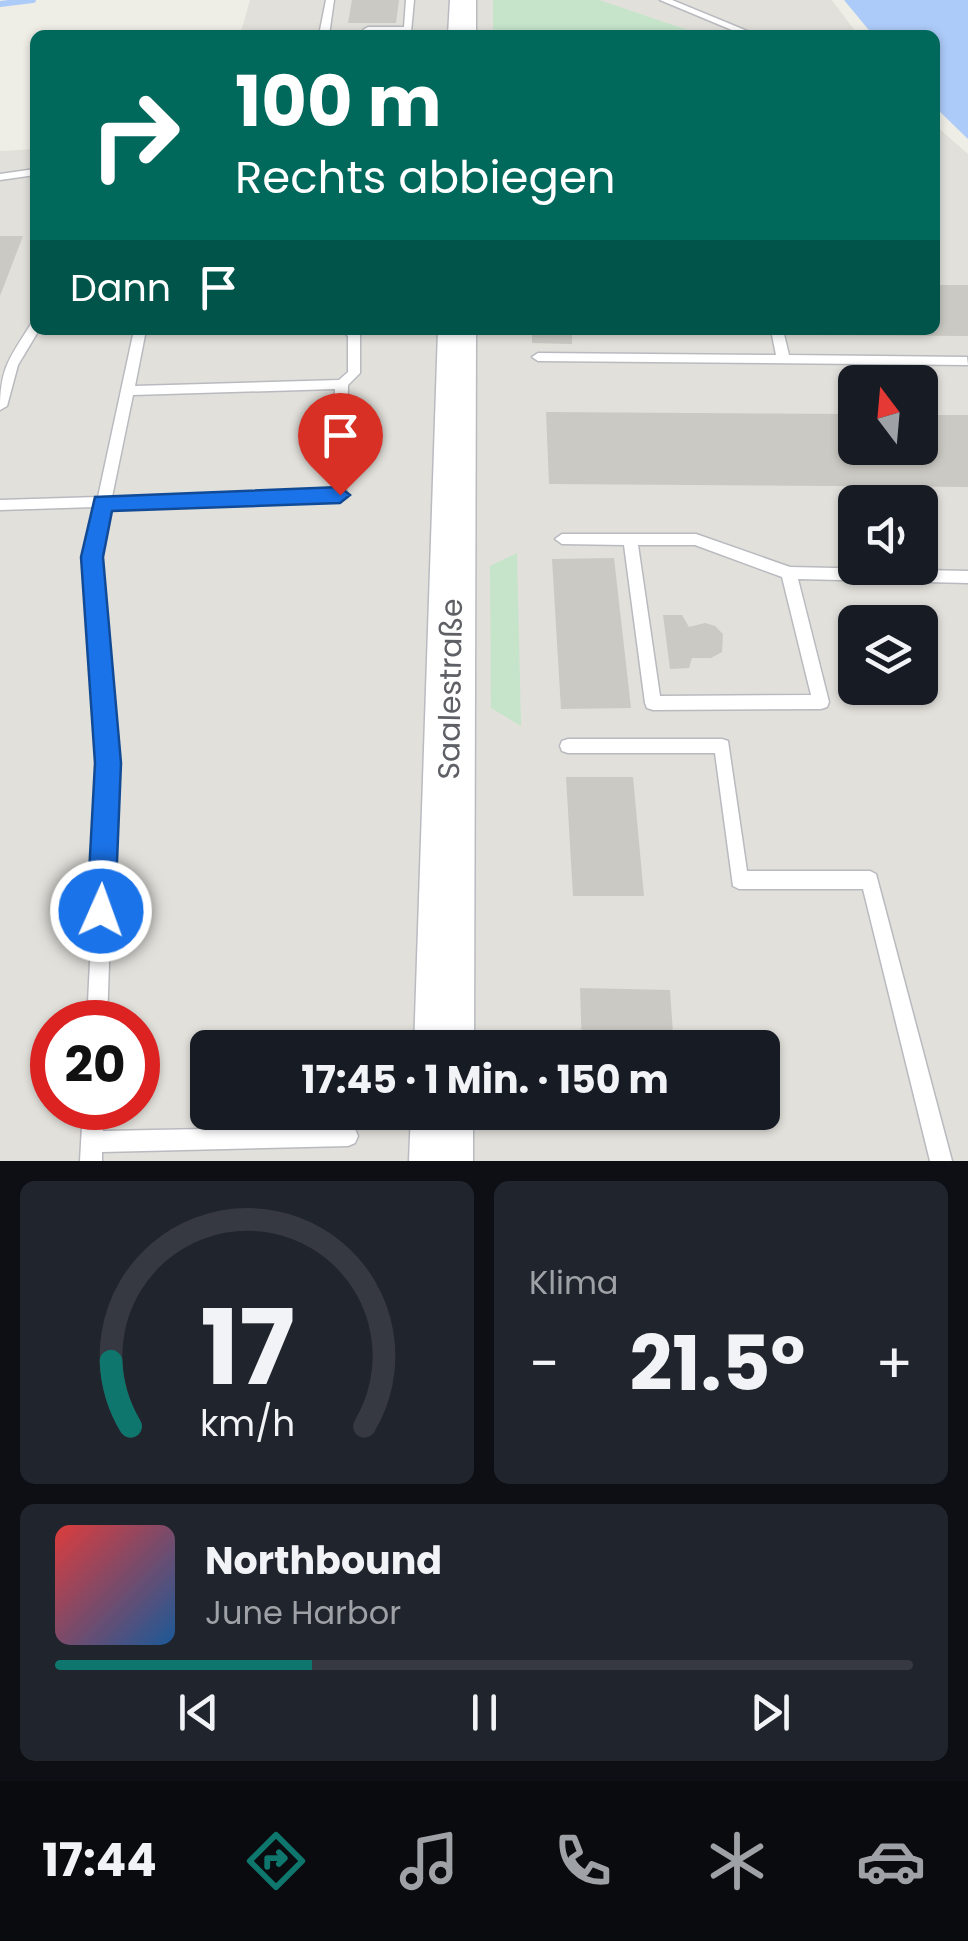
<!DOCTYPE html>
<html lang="de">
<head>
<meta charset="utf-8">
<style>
	body { margin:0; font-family:Poppins,sans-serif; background:#20242c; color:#f1f3f6; height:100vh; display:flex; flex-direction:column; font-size:38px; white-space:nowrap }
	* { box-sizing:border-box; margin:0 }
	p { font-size:32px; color:#9ea1a6 }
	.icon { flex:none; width:55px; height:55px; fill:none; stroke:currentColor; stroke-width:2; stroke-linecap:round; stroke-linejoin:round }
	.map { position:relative; height:1161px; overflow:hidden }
	.sheet { display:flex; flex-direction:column; gap:20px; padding:20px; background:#0d0f14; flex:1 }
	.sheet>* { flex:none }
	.hud { position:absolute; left:30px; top:30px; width:910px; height:305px; border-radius:15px; box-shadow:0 2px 8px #0004; background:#00695c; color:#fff; overflow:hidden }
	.needle { width:65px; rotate:344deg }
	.controls { position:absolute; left:838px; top:365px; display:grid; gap:20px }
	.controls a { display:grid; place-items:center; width:100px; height:100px; border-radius:15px; background:#171b24; box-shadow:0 2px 8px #0004; font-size:50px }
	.speed { position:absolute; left:30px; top:1000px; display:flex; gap:20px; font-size:50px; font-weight:700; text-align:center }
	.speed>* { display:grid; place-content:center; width:130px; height:130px; border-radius:50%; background:#171b24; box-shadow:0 2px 8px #0004; line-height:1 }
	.speed .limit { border:15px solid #d22; background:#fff; color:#111 }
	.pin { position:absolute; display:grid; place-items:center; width:85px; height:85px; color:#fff; margin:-102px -42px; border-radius:50% 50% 50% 0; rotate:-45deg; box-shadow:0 0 10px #0007 }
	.pin .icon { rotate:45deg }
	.me { position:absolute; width:110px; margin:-55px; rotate:2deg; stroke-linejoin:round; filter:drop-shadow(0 0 8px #0008) }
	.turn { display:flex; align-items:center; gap:35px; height:210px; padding:0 40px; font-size:45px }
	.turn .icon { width:130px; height:130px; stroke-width:2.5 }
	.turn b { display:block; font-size:70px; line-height:85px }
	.then { display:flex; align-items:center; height:95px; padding:0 40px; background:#0003; gap:20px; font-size:38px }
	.big { font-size:75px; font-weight:700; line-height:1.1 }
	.sheet .tile { flex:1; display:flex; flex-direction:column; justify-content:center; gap:15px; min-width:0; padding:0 35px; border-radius:15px; background:#20242c }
	.sheet .dial { align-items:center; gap:0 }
	.dial svg { height:260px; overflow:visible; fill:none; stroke:#363941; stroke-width:7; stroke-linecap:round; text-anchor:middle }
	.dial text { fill:#f1f3f6; stroke:none }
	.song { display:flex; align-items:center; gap:30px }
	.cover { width:120px; height:120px; border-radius:15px; background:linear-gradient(135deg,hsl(0 70% 55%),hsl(210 70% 35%)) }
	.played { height:10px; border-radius:5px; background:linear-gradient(90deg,#0f766e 30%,#363941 30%) }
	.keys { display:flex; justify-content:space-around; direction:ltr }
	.heat { display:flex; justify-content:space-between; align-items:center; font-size:55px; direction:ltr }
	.sheet .tiles { flex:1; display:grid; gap:20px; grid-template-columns:1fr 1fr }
	.tile:last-child { grid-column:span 2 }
	.trip { position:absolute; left:190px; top:1030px; width:590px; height:100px; border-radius:15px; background:#171b24; box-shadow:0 2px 8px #0004; font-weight:700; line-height:100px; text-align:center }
	.dock { display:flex; height:160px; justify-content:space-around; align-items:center; background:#090b0e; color:#9ea1a6 }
	.dock .icon { width:70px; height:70px }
	.dock .on { color:#0f766e }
	.dock b { font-size:45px; color:#f1f3f6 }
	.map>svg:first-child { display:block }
</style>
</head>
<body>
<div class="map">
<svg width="968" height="1161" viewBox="0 0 968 1161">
	<rect width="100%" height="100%" fill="#efeee6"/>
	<!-- industrial -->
	<path fill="#e1e0db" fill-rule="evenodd" d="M250,0H832L858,35H240Z
		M935,125L968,154V1161H0V151L35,149V330H935ZM855,382H920V448H855ZM855,502H920V568H855ZM855,622H920V688H855ZM52,1022H138V1108H52ZM208,1048H762V1112H208Z"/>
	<!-- green -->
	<path fill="#c5e4ca" d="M493,0H599L702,35H493Z
		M517,553L521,726L491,708L490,566Z"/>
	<!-- water -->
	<path fill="#adcbf9" d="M844,0H968V139L935,107V35H873Z"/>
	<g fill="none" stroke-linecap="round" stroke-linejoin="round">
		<!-- stream -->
		<path stroke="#adcbf9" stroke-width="6" d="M0,4L33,0"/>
	</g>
	<!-- building -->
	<path fill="#cbc9c3" d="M352,0H399L396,23H348Z
		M0,236H23L0,296Z
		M935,285H968V336L811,335L810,330H935Z
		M532,330H572V344L532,343Z
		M546,412L855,414V448H920V415H968V487L549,484Z
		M614,558L631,708L561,709L552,559Z
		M663,615H682L689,627L705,623L715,626L723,634L722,652L711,658H692L689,668L670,669Z
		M566,777H633L644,896H573Z
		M580,988L670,990L674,1048H582Z"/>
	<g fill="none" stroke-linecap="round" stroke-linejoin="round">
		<!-- service casing -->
		<g stroke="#b9babf" stroke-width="3">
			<path id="service" d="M326,0H334L329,35H319Z
				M406,0H414L411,32L363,35V30L368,27H404Z
				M660,0H672L757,35H744Z
				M35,169V175L0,180V174Z
				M35,323V330H39L18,365L7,406L0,410C0,368 9,359 31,324Z
				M134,330H146L135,386L339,380L348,372V336L341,330H356L360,334V373L348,385L346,495L344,499L110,507L99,557L116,763L107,1022H87L100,763L85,557L95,507L0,510V500L98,497ZM335,389L332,490L112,497L133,395Z
				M771,330H783L789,355L967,357L968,365L538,361L532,357L538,353L776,355Z
				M562,534H696L790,567L968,571V583L798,579L829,702L827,707L821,709L653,710L647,708L645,703L624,545L562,544L555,539ZM638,545H695L782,577L811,695L660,696Z
				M568,739H722L728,741L747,871H870L876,874L952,1161H930L863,889H739L733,886L715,753H568L562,751L560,746L562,741Z
				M83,1108H103V1131L348,1126L355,1129L358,1136L355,1143L348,1146L102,1152V1161H80Z"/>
		</g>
		<!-- secondary casing -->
		<g stroke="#babbc1" stroke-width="3">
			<path id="secondary" d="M450,0H476V35H448Z
				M438,330H476L474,1048H414Z
				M411,1112H473V1161H409Z"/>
		</g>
		<!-- service -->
		<use href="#service" fill="#fff" fill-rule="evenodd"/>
		<!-- secondary -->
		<use href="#secondary" fill="#fff" fill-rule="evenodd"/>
	</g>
	<!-- route -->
	<path fill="#1a73e8" stroke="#114b97" stroke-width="2.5" d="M340,487L350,495L340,503L112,511L103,557L121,763L115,911L111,921L101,925L91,921L87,911L95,763L81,557L95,497Z"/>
	<g text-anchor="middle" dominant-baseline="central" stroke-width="9" stroke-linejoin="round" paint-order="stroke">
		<!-- street labels -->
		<g font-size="30" fill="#5e6066" stroke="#fff">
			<text transform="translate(450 689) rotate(-89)">Saalestraße</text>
		</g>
	</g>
</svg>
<div class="controls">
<a><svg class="needle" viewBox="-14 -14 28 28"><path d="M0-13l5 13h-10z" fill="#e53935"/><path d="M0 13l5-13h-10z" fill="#9ea1a6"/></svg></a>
<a><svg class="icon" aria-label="sound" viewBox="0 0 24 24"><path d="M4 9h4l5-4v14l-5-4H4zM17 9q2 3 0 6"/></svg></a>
<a><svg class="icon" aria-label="layers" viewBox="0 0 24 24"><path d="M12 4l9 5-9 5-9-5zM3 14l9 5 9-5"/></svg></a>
</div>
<div class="speed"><div class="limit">20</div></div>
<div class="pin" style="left:340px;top:495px;background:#d93025"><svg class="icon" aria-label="arrive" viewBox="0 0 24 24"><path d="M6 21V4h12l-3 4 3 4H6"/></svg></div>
<svg class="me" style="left:101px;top:911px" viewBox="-20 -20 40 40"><circle r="17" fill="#1a73e8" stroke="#fff" stroke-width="3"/><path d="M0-11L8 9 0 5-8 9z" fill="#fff"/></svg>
<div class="trip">17:45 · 1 Min. · 150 m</div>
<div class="hud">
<div class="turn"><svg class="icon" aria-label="right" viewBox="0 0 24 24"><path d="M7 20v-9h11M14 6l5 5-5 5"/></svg><div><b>100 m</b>Rechts abbiegen</div></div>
<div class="then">Dann<svg class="icon" aria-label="arrive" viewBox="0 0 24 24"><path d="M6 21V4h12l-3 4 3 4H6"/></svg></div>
</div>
</div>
<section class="sheet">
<div class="tiles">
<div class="tile dial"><svg viewBox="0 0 100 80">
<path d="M14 69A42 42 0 1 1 86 69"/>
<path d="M14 69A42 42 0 0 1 8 49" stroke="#0f766e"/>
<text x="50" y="56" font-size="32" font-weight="700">17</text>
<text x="50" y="72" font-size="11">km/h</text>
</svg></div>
<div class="tile"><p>Klima</p>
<div class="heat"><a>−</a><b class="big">21.5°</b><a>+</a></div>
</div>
<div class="tile">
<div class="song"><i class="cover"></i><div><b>Northbound</b><p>June Harbor</p></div></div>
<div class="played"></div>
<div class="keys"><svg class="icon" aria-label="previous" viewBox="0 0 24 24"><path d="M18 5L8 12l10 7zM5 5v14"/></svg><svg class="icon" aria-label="pause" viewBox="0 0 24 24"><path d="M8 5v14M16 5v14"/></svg><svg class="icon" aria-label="next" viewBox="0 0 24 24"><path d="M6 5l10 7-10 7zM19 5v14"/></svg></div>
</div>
</div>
</section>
<nav class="dock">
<b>17:44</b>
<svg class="icon on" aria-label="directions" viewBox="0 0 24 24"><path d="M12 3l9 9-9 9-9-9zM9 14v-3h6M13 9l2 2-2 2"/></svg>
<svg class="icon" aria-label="music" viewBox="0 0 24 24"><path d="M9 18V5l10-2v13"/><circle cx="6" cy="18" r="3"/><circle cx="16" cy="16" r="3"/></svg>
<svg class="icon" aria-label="phone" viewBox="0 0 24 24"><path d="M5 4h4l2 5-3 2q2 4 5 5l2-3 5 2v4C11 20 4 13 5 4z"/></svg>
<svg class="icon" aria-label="climate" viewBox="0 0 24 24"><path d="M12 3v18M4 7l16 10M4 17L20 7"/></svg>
<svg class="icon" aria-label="car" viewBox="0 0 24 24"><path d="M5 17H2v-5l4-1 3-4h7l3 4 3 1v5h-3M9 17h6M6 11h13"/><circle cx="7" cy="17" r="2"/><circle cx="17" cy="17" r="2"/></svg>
</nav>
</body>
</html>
